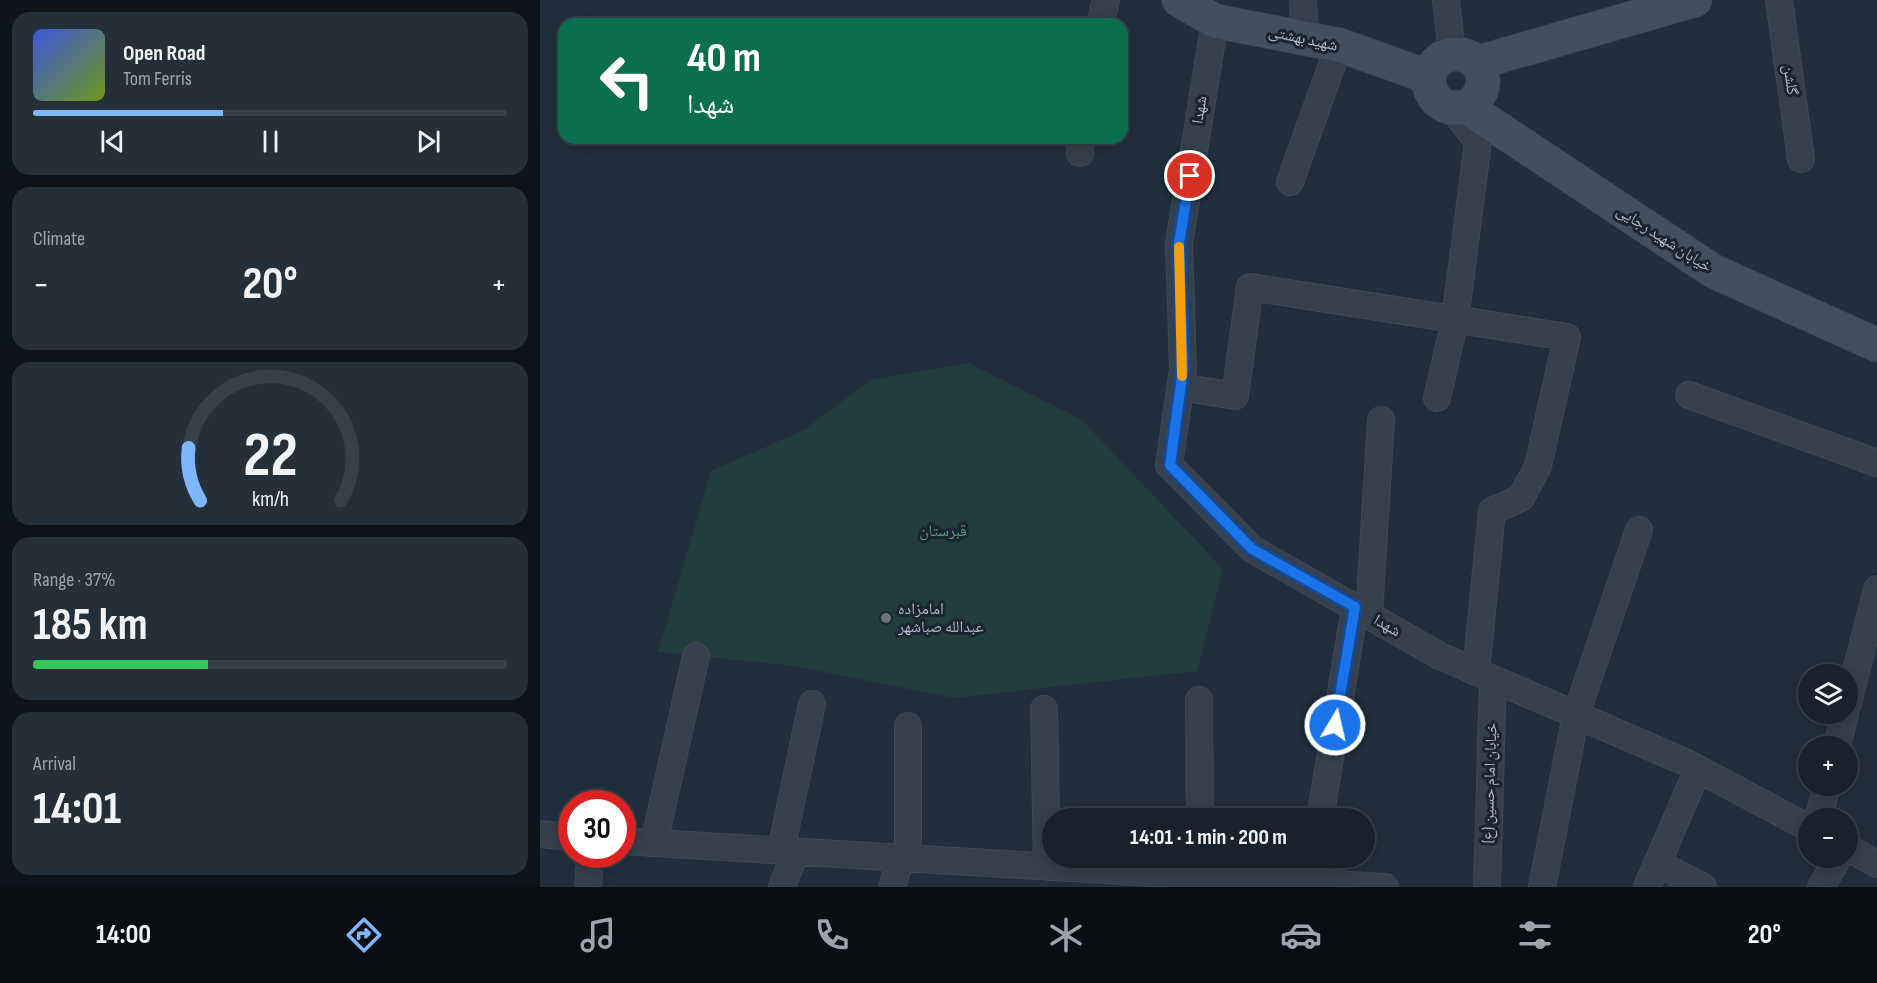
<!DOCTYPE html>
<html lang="en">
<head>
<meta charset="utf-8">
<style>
	body { margin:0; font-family:"Sofia Sans Condensed","Noto Naskh Arabic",sans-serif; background:#252f3a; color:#f1f3f6; height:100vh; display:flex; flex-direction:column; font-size:22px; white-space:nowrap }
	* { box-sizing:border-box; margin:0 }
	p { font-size:20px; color:#9fa4aa }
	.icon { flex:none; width:33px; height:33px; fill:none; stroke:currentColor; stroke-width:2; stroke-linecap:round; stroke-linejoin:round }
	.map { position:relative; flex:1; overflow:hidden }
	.sheet { display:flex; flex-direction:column; gap:12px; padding:12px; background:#0d1319; width:540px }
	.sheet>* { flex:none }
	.guide { position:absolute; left:18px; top:18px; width:570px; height:126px; border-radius:18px; box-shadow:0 3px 15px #0003,0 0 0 2px #363f4a; background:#0b6e4f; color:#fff; overflow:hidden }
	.fabs { position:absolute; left:1258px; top:664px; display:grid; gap:12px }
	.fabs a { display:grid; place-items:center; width:60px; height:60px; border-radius:50%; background:#18222e; box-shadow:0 3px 15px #0003,0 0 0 2px #363f4a; font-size:30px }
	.speed { position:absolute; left:18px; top:790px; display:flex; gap:12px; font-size:30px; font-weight:700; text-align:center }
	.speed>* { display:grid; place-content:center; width:78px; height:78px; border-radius:50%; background:#18222e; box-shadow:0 3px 15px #0003,0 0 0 2px #363f4a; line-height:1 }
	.speed .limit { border:9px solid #d22; background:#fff; color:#111 }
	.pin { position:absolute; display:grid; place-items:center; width:51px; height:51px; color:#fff; margin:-26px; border:3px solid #fff; border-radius:50%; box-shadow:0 2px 6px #0007 }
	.me { position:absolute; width:66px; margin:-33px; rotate:9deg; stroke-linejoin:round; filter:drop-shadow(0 0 4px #0008) }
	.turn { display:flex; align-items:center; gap:21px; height:126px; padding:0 30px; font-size:27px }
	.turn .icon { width:78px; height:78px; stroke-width:2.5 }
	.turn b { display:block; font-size:42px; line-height:51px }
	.big { font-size:45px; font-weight:700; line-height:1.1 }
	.sheet .widget { flex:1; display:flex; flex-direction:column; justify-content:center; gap:9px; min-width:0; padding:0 21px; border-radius:18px; background:#252f3a }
	.sheet .dial { align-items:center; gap:0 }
	.dial svg { height:156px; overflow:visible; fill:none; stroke:#363f4a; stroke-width:7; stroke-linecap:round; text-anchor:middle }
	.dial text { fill:#f1f3f6; stroke:none }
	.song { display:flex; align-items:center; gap:18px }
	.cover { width:72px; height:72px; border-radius:9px; background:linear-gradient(135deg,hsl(230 70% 55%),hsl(80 70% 35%)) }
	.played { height:6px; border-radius:3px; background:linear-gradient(90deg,#7db7ff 40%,#363f4a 40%) }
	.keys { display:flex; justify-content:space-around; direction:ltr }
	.heat { display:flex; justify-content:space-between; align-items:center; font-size:33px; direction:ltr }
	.charge { height:9px; border-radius:4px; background:linear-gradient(90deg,#34c759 37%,#363f4a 0) }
	.trip { position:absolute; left:502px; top:808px; width:333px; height:60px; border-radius:30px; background:#18222e; box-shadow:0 3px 15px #0003,0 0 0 2px #363f4a; font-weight:700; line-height:60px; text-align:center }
	.tabs { display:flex; height:96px; justify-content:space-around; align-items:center; background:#0a0e12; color:#9fa4aa }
	.tabs .icon { width:42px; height:42px }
	.tabs .active { color:#7db7ff }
	.tabs b { font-size:27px; color:#f1f3f6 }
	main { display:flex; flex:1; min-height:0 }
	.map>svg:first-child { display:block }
</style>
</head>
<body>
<main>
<section class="sheet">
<div class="widget">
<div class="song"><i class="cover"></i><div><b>Open Road</b><p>Tom Ferris</p></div></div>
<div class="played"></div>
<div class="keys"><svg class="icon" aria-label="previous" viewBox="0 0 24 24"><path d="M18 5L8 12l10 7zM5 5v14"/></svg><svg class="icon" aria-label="pause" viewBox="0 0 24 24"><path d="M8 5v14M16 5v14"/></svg><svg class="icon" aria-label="next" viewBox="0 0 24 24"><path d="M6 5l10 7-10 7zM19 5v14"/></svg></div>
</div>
<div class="widget"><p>Climate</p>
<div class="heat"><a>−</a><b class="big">20°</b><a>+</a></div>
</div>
<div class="widget dial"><svg viewBox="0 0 100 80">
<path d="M14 69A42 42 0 1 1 86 69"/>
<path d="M14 69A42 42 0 0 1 8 42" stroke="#7db7ff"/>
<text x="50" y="56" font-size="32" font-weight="700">22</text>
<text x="50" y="72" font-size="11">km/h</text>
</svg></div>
<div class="widget"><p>Range · 37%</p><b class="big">185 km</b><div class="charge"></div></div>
<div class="widget"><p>Arrival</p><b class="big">14:01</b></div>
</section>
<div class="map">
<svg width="1337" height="887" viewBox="0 0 1337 887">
	<rect width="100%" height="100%" fill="#202e3d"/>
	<!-- green -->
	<path fill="#223c3e" d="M428,363L542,420L683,569L657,671L414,698L254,666L118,652L171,471L264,430L331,380Z"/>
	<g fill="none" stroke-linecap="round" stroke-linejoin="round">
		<!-- street casing -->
		<g stroke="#3d4956" stroke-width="28">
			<path id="street" d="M763,0L765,39
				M906,0L912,54
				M1239,0L1261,159
				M675,21L639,243L643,369L629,465L712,549L900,656L1145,762L1269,828
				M560,24L566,0
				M540,153V138
				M750,182L799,45
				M641,387L695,396L710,287L1027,337L998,466L981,498L952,511L936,672
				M1149,395L1337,463
				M897,398L915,320L938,142L913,109
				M829,615L841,420
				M659,700L660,819
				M1308,703L1337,589
				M504,709L507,867
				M368,726V858
				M1297,747L1305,714
				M780,819L815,607
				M1278,819L1287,786
				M0,834L32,837
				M82,841L845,887
				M114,843L156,656
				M1308,848L1337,864
				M241,850L272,704
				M1117,863L1163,887
				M48,887L50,855
				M242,887L256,851
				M352,887L361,857
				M769,887L773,858
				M947,887L953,679
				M1002,887L1036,715L1099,530
				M1107,887L1158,769
				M1281,887L1298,858"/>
		</g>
		<!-- secondary casing -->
		<g stroke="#3d4956" stroke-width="35">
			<path id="secondary" d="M639,0L675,21L799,45L889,77
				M889 81a27 27 0 1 1 54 0a27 27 0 1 1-54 0Z
				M936,63L1155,0
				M926,107L1173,271L1337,345"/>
		</g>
		<!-- street -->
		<use href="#street" stroke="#34404d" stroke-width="26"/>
		<!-- secondary -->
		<use href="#secondary" stroke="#414f60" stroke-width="33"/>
	</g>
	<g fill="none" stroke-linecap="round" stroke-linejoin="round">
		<!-- route casing -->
		<g stroke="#114b97" stroke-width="15">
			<path id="route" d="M650,176L639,243L643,369L630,465L712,549L815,607L795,725"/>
		</g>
		<!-- route -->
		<use href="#route" stroke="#1a73e8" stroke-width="10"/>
		<!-- slow -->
		<path stroke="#f59e0b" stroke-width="10" d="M639,247L642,376"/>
	</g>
	<!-- markers -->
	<circle fill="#6b7280" stroke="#192531" stroke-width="2" cx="346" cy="618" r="6"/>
	<g text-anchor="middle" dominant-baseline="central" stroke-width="6" stroke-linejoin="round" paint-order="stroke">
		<!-- street labels -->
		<g font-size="16" fill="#afbac9" stroke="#192531">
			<text transform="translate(763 39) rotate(12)">شهید بهشتی</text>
			<text transform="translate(1250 80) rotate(82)">گلشن</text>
			<text transform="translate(660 110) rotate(-81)">شهدا</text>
			<text transform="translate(1124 239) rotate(33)">خیابان شهید رجایی</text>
			<text transform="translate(847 626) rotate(30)">شهدا</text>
			<text transform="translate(950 783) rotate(-88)">خیابان امام حسین (ع)</text>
		</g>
		<!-- park labels -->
		<g font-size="16" fill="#649c6d" stroke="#192531">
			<text x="403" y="531">قبرستان</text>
		</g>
		<!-- poi labels -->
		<g font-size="16" fill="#afbac9" stroke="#192531" text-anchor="start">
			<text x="358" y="609">امامزاده<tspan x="358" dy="18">عبدالله صباشهر</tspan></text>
		</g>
	</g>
</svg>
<div class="fabs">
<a><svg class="icon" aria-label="layers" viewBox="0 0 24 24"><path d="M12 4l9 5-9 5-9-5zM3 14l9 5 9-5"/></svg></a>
<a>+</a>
<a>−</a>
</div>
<div class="speed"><div class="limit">30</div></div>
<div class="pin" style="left:650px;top:176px;background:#d93025"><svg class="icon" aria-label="arrive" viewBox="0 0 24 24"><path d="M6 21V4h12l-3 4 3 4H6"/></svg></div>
<svg class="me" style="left:795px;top:725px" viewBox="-20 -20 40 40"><circle r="17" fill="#1a73e8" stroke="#fff" stroke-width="3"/><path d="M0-11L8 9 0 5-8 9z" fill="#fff"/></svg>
<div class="trip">14:01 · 1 min · 200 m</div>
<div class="guide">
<div class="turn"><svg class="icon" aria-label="left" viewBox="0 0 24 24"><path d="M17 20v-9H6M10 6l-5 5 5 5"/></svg><div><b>40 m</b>شهدا</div></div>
</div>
</div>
</main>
<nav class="tabs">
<b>14:00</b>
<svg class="icon active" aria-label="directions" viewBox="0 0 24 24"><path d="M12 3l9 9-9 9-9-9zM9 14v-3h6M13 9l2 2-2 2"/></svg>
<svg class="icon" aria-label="music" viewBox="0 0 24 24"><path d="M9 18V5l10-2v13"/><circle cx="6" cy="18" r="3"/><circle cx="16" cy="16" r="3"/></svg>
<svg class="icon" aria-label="phone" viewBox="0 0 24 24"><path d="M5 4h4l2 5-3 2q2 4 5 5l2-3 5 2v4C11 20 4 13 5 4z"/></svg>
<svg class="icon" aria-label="climate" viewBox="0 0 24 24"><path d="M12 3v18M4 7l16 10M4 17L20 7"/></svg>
<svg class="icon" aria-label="car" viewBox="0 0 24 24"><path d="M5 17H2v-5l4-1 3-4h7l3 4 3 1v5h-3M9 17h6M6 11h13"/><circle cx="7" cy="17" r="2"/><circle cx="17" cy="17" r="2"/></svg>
<svg class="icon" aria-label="filters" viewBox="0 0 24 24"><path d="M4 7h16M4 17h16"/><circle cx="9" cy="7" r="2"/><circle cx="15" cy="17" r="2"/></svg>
<b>20°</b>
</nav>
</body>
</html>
